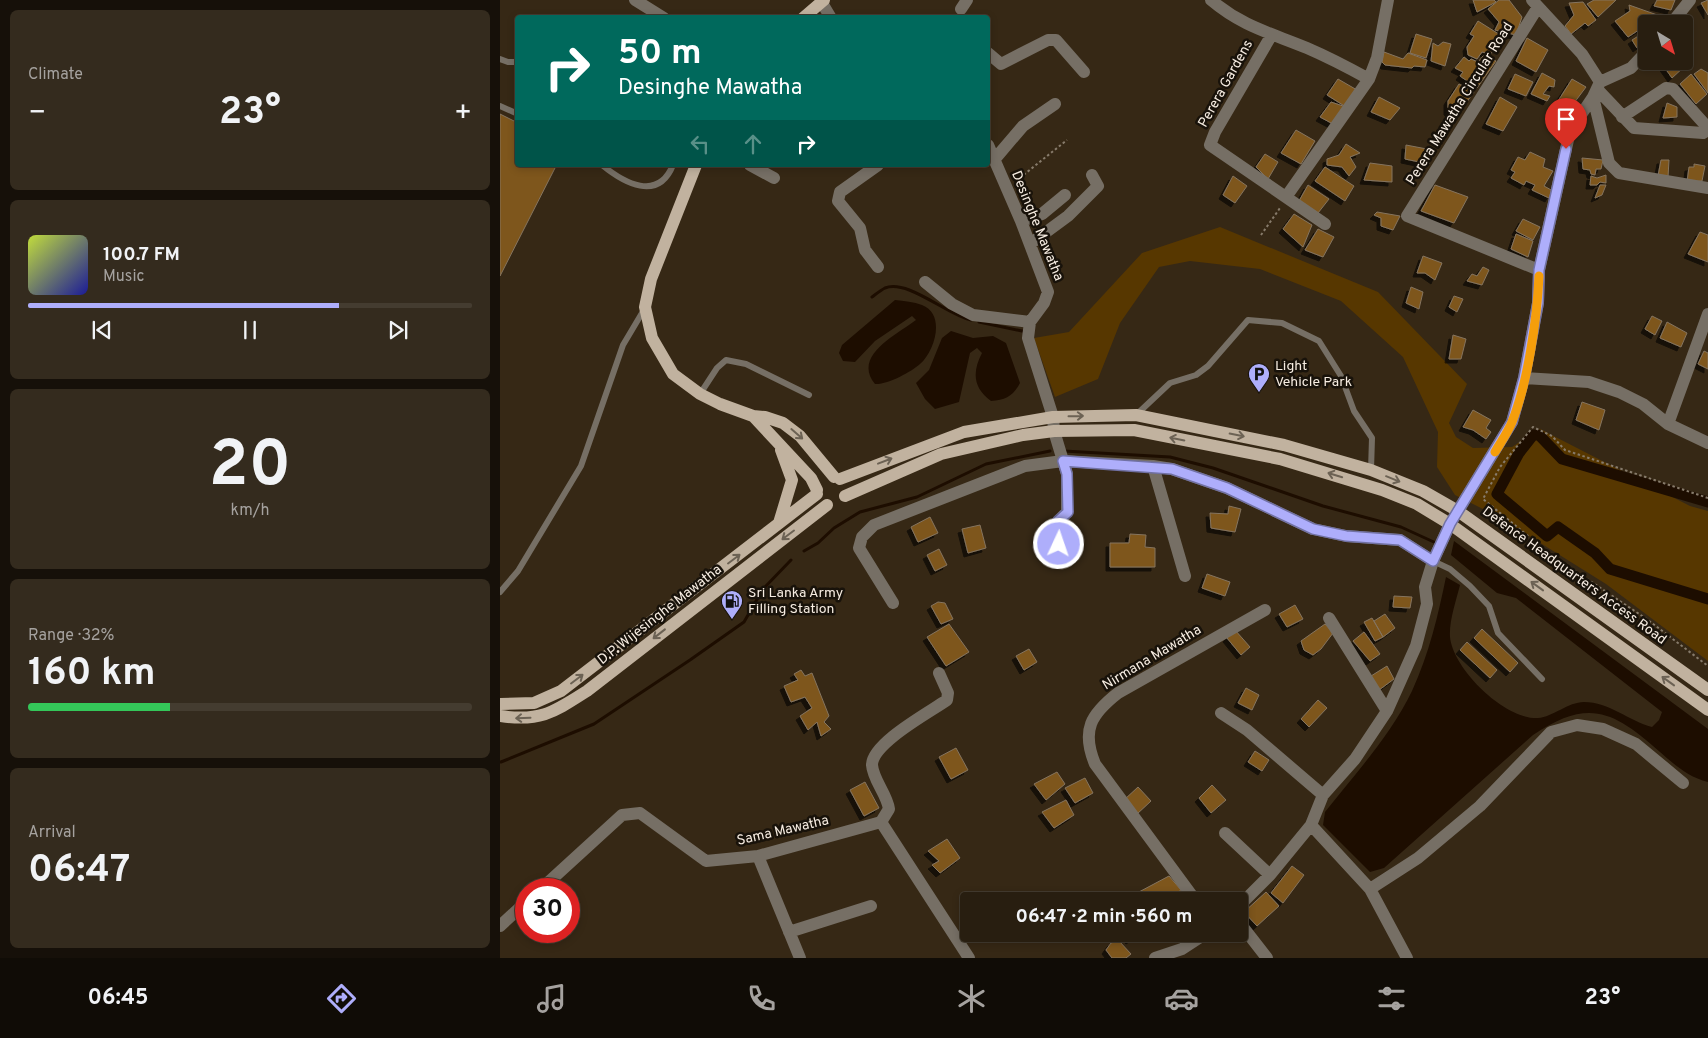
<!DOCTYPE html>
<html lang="en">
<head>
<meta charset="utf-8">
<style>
	body { margin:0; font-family:Overpass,sans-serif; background:#342b1e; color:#f1f3f6; height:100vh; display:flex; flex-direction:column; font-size:19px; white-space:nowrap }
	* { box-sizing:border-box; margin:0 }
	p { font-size:16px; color:#a5a29f }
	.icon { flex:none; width:28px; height:28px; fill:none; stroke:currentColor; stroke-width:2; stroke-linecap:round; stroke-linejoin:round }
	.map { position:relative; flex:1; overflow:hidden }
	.drawer { display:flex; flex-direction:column; gap:10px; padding:10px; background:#161009; width:500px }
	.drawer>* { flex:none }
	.guide { position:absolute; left:15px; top:15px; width:475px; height:152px; border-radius:5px; box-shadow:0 2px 8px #0003,0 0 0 1px #443c30; background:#00695c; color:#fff; overflow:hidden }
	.needle { width:32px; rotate:142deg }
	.fabs { position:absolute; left:1138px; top:15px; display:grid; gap:10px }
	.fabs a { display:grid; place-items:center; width:55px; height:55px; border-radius:5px; background:#281e10; box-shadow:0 2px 8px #0003,0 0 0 1px #443c30; font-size:25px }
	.speed { position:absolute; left:15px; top:878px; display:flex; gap:10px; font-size:25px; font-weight:700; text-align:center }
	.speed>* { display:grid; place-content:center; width:65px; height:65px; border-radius:50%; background:#281e10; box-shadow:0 2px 8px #0003,0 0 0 1px #443c30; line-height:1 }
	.speed .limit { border:8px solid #d22; background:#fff; color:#111 }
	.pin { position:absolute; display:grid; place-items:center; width:42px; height:42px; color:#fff; margin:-51px -21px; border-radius:50% 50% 50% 0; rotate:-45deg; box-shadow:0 0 5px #0007 }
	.pin .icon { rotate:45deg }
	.me { position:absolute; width:55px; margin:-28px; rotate:3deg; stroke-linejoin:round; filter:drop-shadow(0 0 4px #0008) }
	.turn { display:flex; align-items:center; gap:18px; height:105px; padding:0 20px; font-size:22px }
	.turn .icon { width:65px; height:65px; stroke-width:2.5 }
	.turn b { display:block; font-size:35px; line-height:42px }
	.lanes { display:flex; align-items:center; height:48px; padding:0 20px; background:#0003; justify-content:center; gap:25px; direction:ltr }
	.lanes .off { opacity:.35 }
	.big { font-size:38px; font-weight:700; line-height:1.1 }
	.drawer .card { flex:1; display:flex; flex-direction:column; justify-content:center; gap:8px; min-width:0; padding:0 18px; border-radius:8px; background:#342b1e }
	.drawer .dial { align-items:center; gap:0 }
	.dial b { font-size:65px; line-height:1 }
	.song { display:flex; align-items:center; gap:15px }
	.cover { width:60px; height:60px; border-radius:8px; background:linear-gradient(135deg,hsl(70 70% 55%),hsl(240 70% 35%)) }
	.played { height:5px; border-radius:2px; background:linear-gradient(90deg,#aeaefb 70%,#443c30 70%) }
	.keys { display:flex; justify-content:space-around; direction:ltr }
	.heat { display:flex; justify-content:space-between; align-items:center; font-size:28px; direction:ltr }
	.charge { height:8px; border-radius:4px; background:linear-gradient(90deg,#34c759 32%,#443c30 0) }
	.trip { position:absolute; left:460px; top:892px; width:288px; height:50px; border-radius:5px; background:#281e10; box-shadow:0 2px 8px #0003,0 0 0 1px #443c30; font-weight:700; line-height:50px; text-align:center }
	.tab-bar { display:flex; height:80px; justify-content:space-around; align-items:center; background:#100c06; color:#a5a29f }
	.tab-bar .icon { width:35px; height:35px }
	.tab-bar .selected { color:#aeaefb }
	.tab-bar b { font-size:22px; color:#f1f3f6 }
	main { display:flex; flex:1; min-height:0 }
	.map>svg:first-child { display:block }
</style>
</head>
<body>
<main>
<section class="drawer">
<div class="card"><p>Climate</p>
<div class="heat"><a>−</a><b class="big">23°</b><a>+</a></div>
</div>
<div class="card">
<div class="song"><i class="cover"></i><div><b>100.7 FM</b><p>Music</p></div></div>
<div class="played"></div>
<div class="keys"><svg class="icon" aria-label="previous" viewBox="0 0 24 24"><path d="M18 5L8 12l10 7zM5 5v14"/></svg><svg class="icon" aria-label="pause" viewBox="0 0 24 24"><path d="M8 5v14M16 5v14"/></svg><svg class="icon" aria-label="next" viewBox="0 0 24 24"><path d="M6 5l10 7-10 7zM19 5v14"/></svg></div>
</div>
<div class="card dial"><b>20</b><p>km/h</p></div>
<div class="card"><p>Range · 32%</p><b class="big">160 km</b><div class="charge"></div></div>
<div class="card"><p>Arrival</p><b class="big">06:47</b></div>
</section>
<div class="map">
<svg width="1208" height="958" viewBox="0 0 1208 958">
	<defs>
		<filter id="shadow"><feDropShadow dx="-4" dy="4" stdDeviation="0" flood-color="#0009"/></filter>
	</defs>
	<rect width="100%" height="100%" fill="#362815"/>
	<!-- green -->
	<path fill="#573700" d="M720,227L878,292L967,384L949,423L956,437L973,448L1012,447L1040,429L1190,506L1208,511V661L1106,584L997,516L955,495L937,467L938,432L903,357L841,301L760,269L690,261L659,267L620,323L598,379L555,397L534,338L569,332L642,253Z"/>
	<!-- water -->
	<path fill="#1d0d00" d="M395,300C404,301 414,302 422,305C446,314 435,351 420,364C411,372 387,385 375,384C352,356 396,335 416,320L412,316L375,341L355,362L343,361L339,353L342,345Z
		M451,331L473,338L493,336L506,343L520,383C513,396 506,400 491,401C473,388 472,372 482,353L477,348L470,353L459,402L435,409L425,399L416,383L429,370L442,338Z
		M954,541L1208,729V782C1188,777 1175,765 1160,752C1113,710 1088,698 1033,735L884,868L870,872L823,825L825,812C855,774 891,735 912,691C929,654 938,616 946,577L960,585C956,601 949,621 950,637C953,669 1005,720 1038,718C1053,717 1068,702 1084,702C1109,702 1129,721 1152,727L1159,720L1162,712L1016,598L997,593L951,555Z"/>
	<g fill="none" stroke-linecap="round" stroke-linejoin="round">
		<!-- stream -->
		<path stroke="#1d0d00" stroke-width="3" d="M372,297C376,294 381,290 385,288C408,279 447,315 471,320
			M479,322L522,331
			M564,451L670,457L713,468L823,506L901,527L936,543
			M304,551L318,543L334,528L360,512L417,497L486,464L550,451
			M1,762L94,724L190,660L244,622L263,589L291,560"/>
		<!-- canal -->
		<path stroke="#1d0d00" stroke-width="11" d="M1208,502L1062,459L1039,435H1033L1019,453L997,494L1047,536L1058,527L1095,553L1110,569L1208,599"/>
	</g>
	<!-- building -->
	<path fill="#7e561b" stroke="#85745f" filter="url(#shadow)" d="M973,0H994L996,2L977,12Z
		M999,0H1009L1022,17L1016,35L995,30L999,22L988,9Z
		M1094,0H1116L1098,17L1087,4Z
		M1157,0H1175L1171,10L1154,6Z
		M1208,0V15L1201,3Z
		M1083,2L1096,20L1088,26L1085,23L1071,34L1065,26L1074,15L1069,3Z
		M1129,5L1163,17L1154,24H1146V30L1145,26L1128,37L1115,21L1130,11Z
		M978,21L1005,38L998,49L994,47L991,54L982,52L977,59L968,55L967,47L974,36L970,34Z
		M1143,33L1146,38L1143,44L1146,49L1144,51L1141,45L1137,48L1132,40Z
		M916,34L932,39L926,58L910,53Z
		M1027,38L1048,50L1036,72L1016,61Z
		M943,42L951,44L945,66L931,61L933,43L938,46Z
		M884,52L903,59L908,53L927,60L925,67L914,66L912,68L885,65L882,62Z
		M984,55L996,61L977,88L960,76L963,72L955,68L964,57L969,61L971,59L978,62Z
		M1160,61H1181L1185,66L1172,78Z
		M1201,69L1208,73V93L1194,74Z
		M1042,73L1055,80L1054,87L1049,86L1043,94L1050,96L1047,101L1031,94Z
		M1015,74L1033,82L1026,96L1008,89Z
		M1191,74L1207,94L1196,104L1180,84Z
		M838,79L857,90L846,107L827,95Z
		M1072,79L1086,87L1071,107L1058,101Z
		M959,84L974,92L956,117L948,111V101Z
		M879,97L900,108L890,120L871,112Z
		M1000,97L1017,107L1003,131L986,124Z
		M831,102L846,107L833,124L820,117Z
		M1167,103L1177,107V117L1163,118Z
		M0,114L18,123V165H50L55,168L0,276Z
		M796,130L815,141L801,164L781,153Z
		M846,144L860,153L850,157L856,167L849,176L842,167L827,165V159L839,155Z
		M906,145L932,150L929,164L905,159Z
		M1030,152L1045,159L1043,167L1053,171L1044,186L1053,191L1049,198L1032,190L1035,185L1026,181L1024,185L1011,178L1015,172L1011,170L1018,157L1025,160Z
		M765,154L778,162L768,179L756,167Z
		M1082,158L1103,160L1101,169H1096L1095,175L1091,174L1090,170L1083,169Z
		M1161,160H1169L1168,177L1158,176Z
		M870,163L892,166V182L864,180Z
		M1194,164L1205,166L1202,181L1187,182L1189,167H1194Z
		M825,167L854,186L845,201L815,181Z
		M1106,175V183L1100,182L1097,185H1090L1091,176L1097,178Z
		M733,176L747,186L735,203L723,195Z
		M808,185L829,199L818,213L799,201Z
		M935,185L968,197L954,223L921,211Z
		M1100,185H1106L1102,195L1095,198Z
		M877,212L900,216L893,230L881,226V218L874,215Z
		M794,214L812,225L803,247L783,229Z
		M1023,219L1040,227L1033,240L1016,231Z
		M818,229L834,237L823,257L805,250Z
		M1200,232L1208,235V262L1188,254Z
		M1016,234L1033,241L1028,257L1011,249Z
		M923,256L942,263L935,280L925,273H917Z
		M983,267L989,270L982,285L967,281L972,274L977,276Z
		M911,287L923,292L919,309L906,303Z
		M954,296L963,299L957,312L949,307Z
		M1152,316L1162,321L1155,335L1145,329Z
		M1167,322L1187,333L1181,347L1160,338Z
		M953,335L966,339L961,359H949Z
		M1204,351L1208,353V369L1198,364Z
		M1082,402L1105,410L1099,430L1076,420Z
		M973,410L991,420L986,428L991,432L986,439L973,430L963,427Z
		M729,506L741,509L735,532L711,528L710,513L728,514Z
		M430,517L438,533L418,542L411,527Z
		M480,525L486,548L468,553L462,529Z
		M630,534L646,535L645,547L655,548V567H610V543H629Z
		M439,549L447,565L435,571L427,555Z
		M707,574L730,582L725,596L702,588Z
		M894,596L912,597L910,608L893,607Z
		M438,602L445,603L453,619L441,624L431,606Z
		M795,605L803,619L787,627L779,614Z
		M885,614L895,628L883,637L874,621Z
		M872,618L883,637L875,641L864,622Z
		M449,624L469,652L446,666L427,637Z
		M825,624L833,633L821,649L813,655L804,650L801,641Z
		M982,629L1018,663L1010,672L974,638Z
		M735,630L750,647L741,655L727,638Z
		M864,632L880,654L870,661L853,641Z
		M967,642L997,670L990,678L960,650Z
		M529,649L537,662L524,670L516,656Z
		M887,666L894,679L879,690L871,676Z
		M301,670L305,676L312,673L329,716L324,722L331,729L321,736L317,722L308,730L300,716L312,708L305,697L291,702L284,686L298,680L294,674Z
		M746,688L759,695L752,710L738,703Z
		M818,700L827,708L809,727L801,719Z
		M456,748L468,770L451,779L439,757Z
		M755,751L769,760L762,771L748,762Z
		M557,772L565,784L546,800L534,784Z
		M585,778L593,793L575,803L565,788Z
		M365,782L379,808L364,816L350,790Z
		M712,785L726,800L711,813L699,798Z
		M638,787L651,801L637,814L624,800Z
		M566,800L574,815L554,828L542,812Z
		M447,839L460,858L440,873L432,865L439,861L428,851Z
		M792,866L804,875L783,903L771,893Z
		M669,876L681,890L664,901H622Z
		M766,892L779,906L757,926L744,912Z
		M626,934H639L630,940Z
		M619,941L631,954L626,958H612L606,950L611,943Z"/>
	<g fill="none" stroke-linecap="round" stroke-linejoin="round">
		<!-- path -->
		<path stroke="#877b6b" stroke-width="2" stroke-dasharray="2.5 2.5" stroke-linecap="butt" d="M516,181L567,140
			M761,235L780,208
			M1208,498L1065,450L1052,436L1033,427L1000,467L983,499L1050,554L1148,620L1208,666"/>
		<!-- service -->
		<path stroke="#766f65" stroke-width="6" d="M0,59L8,62H18
			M0,106L18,114
			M102,165C124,183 158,202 173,165
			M200,394L217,368L226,360L246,364L309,395
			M636,415L670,383L696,375L708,366L748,320L782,323L819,341L841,376L854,411L872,438L871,470
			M933,561L950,569L970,586L989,606L998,633L1042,679
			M0,592L18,571L81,466L123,345L145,308"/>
		<!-- minor -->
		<path stroke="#766f65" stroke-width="12" d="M135,0L164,18
			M711,0C743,27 771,33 807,48C828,57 849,68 869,79
			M322,3L331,18
			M1038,7L907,216L1039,270
			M461,9L467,0
			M1171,24L1190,0
			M771,36L715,132L710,145L825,224
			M488,53L501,64L548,40H556L584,72
			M1100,82L1131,68L1146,52
			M1097,89L1134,128L1203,133L1208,130
			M1093,97L1109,163L1119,173L1208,188
			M1122,117L1166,88L1173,89L1208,128
			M488,145L521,221L548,292L544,303L530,322L528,338L553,417L554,431L567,474V512L558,521L559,544
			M494,160L523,126L555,104
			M250,165L274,178
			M378,165L340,192L338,201L360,228L365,250L378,267
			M786,197L869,79L877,58L888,0
			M521,221L542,214L565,195
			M530,244L568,216L598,186L592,175
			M425,282L452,304L473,315L530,322
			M1024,378L1089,382L1119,392L1143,404L1168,424L1208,443
			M1168,424L1208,314
			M653,466L685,576
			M393,603L359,548L362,537L374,525L525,466L563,461L653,466L672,469L727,488L813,529L846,536L900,540L933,561
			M829,618L887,711
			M721,713L747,730L823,795
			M381,822L469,958
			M811,825L870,889L907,958
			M725,833L770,875
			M258,856L300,958
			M41,889L122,815L140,813L206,861L258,856L381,822L389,809C387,794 373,780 372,765C372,743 430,712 447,700L448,693L439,673
			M870,889L918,858L980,806L1051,732L1077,725L1103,729L1136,744L1183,783
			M696,901L595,764C581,730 591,714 618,693L765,610
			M739,906L770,875L811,825L823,795L855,759L887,711L916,646L927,604L925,587L933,561L950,524L1012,422L1024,378L1038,303L1039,270L1070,131L1093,97L1100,82L1082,54L1032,0
			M739,922L767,958
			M0,926L26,902
			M289,932L371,906
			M655,958L682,949L705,934"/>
		<!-- primary -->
		<path stroke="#c1b29f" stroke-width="12" d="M303,18L324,0
			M196,165L151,279L145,307L152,338L173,374L200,394L220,404L253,416L265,417L283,423L300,436L334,477
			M253,416L311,478L317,490
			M340,479L464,432L553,417L636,415L784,445L871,470L923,491L958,511L1208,690
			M345,496L441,454L523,435L554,431L634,430L780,459L882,490L917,504L950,524L1208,710
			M279,523L292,480L281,450
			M0,704L34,703L61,691L317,494
			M0,716C41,722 54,712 87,691L327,505"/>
	</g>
	<!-- one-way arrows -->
	<defs><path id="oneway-shaft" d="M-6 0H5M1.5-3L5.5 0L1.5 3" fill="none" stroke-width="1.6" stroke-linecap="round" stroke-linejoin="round" transform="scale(1.25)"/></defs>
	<g stroke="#6c6254">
		<use href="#oneway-shaft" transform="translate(576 416) rotate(-1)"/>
		<use href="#oneway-shaft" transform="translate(297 434) rotate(41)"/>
		<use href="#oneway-shaft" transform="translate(737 435) rotate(11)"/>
		<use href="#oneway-shaft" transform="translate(677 439) rotate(-169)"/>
		<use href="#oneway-shaft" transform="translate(385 461) rotate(-21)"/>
		<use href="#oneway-shaft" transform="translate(835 475) rotate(-163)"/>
		<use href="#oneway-shaft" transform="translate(893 479) rotate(22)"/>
		<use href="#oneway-shaft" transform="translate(288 535) rotate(143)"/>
		<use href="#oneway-shaft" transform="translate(234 559) rotate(-37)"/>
		<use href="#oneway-shaft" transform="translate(1037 586) rotate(-144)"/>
		<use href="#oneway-shaft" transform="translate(159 634) rotate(142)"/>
		<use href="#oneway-shaft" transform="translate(77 679) rotate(-37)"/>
		<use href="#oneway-shaft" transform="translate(1168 681) rotate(-144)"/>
		<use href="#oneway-shaft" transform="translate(23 718) rotate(178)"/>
	</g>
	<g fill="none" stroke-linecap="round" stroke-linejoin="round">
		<!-- route casing -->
		<g stroke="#7171a3" stroke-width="12">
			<path id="route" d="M559,544L558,521L568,512L567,474L563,461L672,469L727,488L813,529L846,536L900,540L933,561L950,524L1012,422L1024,378L1038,303L1039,270L1066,149"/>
		</g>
		<!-- route -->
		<use href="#route" stroke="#aeaefb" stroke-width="9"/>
		<!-- slow -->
		<path stroke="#f59e0b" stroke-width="9" d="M995,452C1001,442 1008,432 1012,422C1028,382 1037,319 1039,276"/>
	</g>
	<!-- icons -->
	<defs>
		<g id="parking-pin" transform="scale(1.125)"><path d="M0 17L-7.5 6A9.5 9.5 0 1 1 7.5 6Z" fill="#aeaefb" stroke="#18120a"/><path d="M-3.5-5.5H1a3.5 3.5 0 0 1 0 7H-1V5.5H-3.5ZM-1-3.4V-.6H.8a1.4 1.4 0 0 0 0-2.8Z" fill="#111"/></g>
		<g id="fuel-pin" transform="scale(1.125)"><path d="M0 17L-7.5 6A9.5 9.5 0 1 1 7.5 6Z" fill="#aeaefb" stroke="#18120a"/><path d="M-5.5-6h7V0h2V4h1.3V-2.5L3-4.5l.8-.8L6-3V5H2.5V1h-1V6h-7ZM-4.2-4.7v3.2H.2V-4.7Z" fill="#111"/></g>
	</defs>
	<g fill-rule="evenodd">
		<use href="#parking-pin" x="759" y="374"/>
		<use href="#fuel-pin" x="232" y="601"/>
	</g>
	<g text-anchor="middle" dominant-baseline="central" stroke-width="5" stroke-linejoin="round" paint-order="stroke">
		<!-- street labels -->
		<g font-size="14" fill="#f7ede2" stroke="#18120a">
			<text transform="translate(726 84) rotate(-61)">Perera Gardens</text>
			<text transform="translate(960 104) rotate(-58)">Perera Mawatha Circular Road</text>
			<text transform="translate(537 226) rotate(68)">Desinghe Mawatha</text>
			<text transform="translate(1074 576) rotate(36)">Defence Headquarters Access Road</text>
			<text transform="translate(160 615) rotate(-38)">D.P. Wijesinghe Mawatha</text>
			<text transform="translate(652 658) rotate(-31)">Nirmana Mawatha</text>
			<text transform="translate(283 831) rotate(-13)">Sama Mawatha</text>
		</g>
		<!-- poi labels -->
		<g font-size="14" fill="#f7ede2" stroke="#18120a" text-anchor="start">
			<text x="775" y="366">Light<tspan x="775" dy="16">Vehicle Park</tspan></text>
			<text x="248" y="593">Sri Lanka Army<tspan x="248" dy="16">Filling Station</tspan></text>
		</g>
	</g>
</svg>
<div class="fabs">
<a><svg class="needle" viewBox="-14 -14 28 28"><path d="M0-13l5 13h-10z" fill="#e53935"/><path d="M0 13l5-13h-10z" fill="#a5a29f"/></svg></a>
</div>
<div class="speed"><div class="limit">30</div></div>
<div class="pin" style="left:1066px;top:149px;background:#d93025"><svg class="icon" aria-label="arrive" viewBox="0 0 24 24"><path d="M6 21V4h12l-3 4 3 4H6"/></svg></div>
<svg class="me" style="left:559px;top:544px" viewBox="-20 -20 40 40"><circle r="17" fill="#aeaefb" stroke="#fff" stroke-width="3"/><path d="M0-11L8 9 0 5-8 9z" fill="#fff"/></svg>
<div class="trip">06:47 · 2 min · 560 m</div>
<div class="guide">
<div class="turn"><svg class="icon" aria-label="right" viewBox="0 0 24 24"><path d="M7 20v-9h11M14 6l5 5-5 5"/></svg><div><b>50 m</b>Desinghe Mawatha</div></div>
<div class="lanes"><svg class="icon off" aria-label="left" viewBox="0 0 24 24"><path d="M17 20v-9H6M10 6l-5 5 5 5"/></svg><svg class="icon off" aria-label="ahead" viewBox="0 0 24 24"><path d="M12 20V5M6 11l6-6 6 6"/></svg><svg class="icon" aria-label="right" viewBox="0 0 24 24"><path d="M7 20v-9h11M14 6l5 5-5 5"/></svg></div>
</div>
</div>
</main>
<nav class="tab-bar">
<b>06:45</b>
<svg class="icon selected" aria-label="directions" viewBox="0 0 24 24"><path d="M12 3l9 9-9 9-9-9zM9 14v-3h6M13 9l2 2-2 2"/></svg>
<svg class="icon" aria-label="music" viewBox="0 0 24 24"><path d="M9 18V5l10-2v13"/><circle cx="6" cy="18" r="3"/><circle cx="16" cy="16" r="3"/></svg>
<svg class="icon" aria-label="phone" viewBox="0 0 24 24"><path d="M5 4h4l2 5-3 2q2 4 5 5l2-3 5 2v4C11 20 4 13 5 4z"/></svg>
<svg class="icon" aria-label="climate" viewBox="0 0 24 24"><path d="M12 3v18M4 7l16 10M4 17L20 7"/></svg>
<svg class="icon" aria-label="car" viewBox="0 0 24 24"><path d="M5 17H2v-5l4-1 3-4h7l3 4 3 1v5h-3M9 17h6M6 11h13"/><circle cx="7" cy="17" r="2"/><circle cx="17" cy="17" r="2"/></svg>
<svg class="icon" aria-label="filters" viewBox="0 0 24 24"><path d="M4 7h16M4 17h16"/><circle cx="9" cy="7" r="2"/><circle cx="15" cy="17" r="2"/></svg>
<b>23°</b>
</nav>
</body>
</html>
